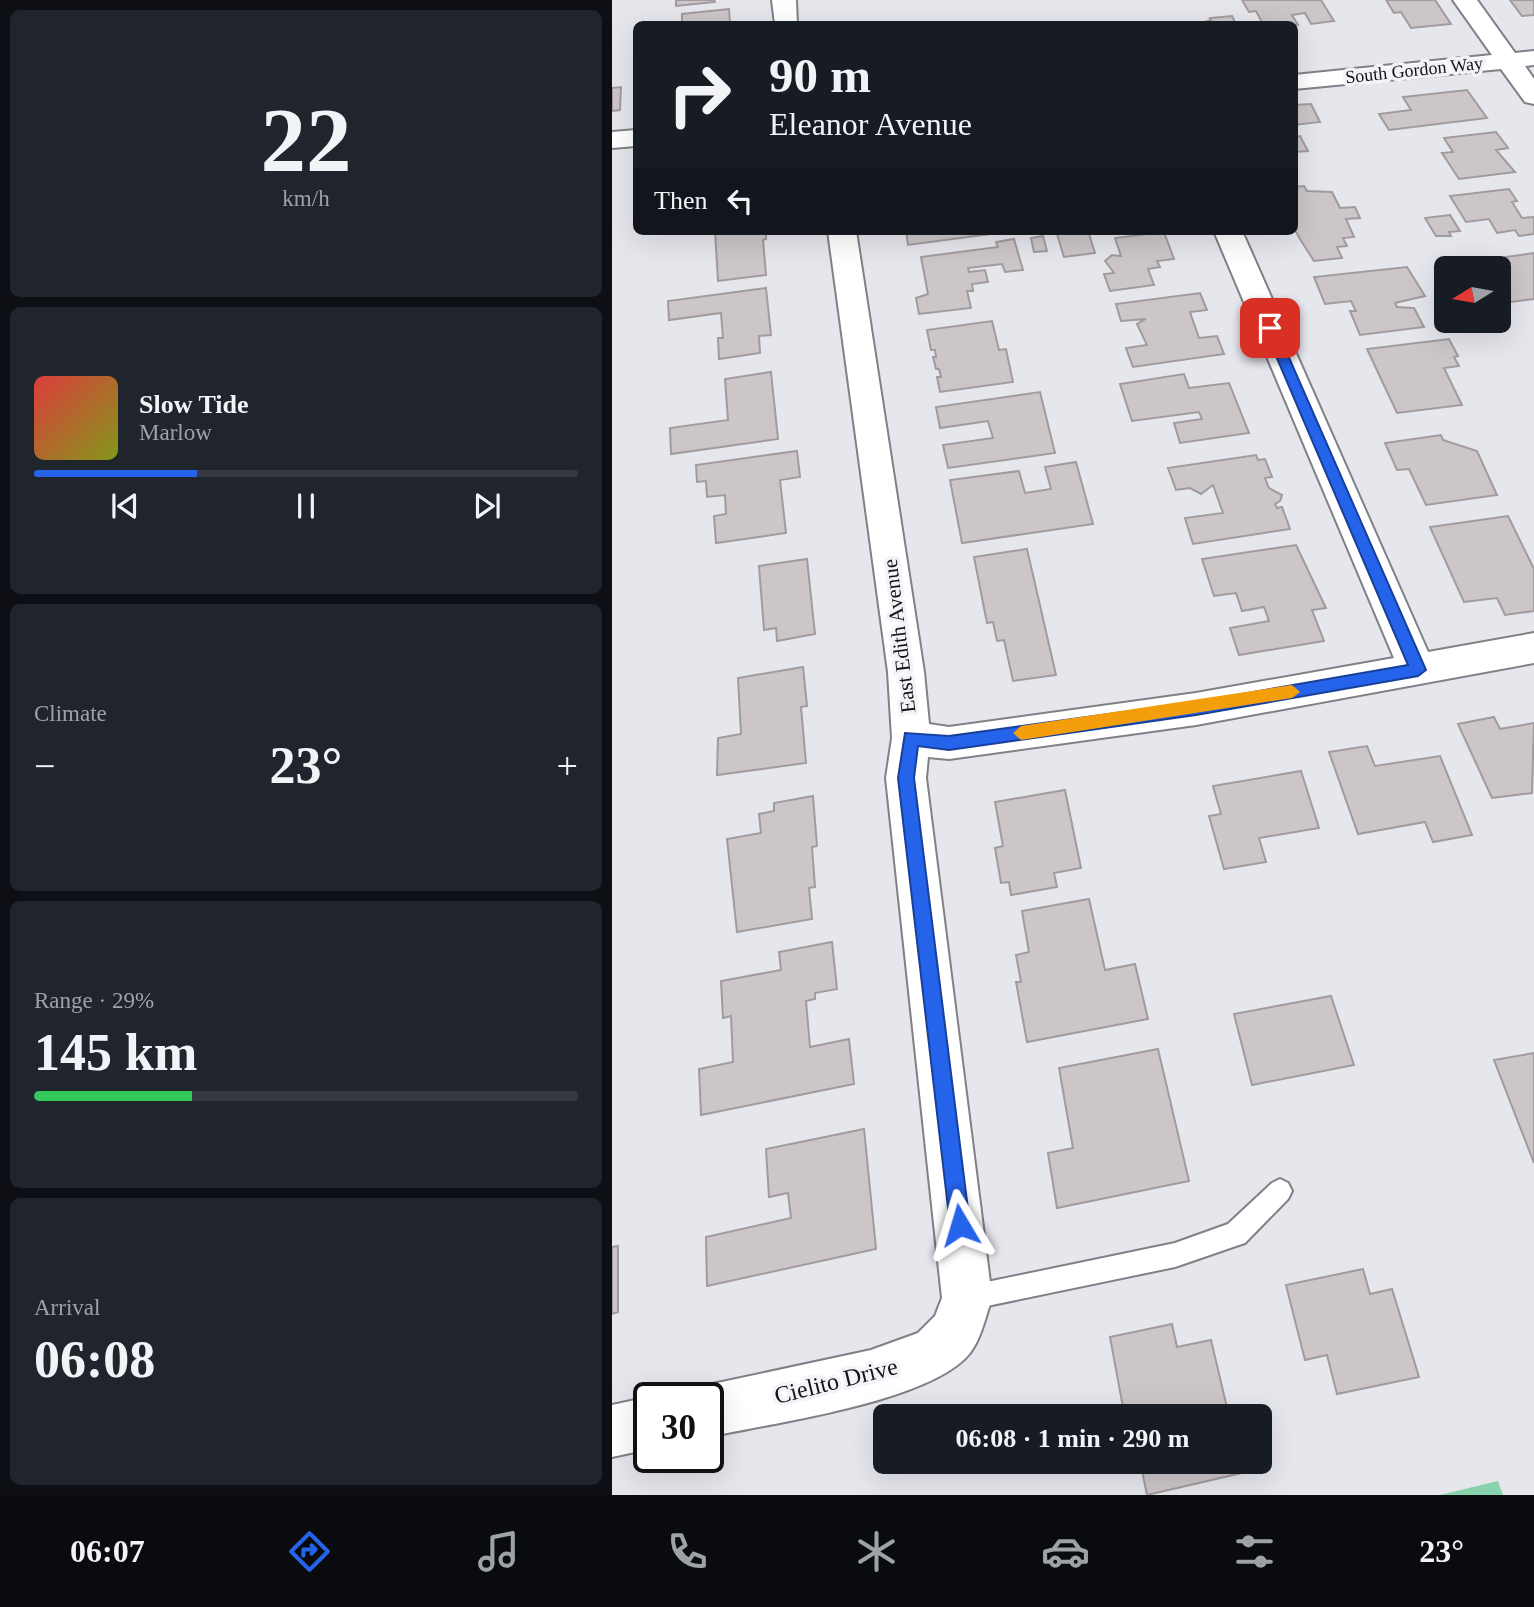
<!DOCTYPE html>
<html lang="en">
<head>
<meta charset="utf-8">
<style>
	body { margin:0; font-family:Georgia,serif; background:#20242c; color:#f1f3f6; height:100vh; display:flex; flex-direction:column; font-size:26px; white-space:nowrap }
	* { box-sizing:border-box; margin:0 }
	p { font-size:23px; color:#9ea1a6 }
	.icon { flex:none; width:38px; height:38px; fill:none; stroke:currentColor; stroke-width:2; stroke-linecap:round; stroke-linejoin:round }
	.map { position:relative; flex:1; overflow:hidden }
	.side { display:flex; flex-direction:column; gap:10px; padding:10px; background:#0d0f14; width:612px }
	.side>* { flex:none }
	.hud { position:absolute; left:21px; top:21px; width:665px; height:214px; border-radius:10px; box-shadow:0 7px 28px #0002; background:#171b24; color:#f1f3f6; overflow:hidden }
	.needle { width:46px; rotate:259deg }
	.fabs { position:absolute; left:822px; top:256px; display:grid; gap:14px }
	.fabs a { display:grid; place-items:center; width:77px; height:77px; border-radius:10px; background:#171b24; box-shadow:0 7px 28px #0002; font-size:35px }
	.speed { position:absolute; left:21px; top:1382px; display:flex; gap:14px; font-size:35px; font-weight:700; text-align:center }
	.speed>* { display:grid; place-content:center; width:91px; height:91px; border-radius:50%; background:#171b24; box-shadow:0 7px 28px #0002; line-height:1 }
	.speed .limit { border:4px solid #111; border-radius:10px; background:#fff; color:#111 }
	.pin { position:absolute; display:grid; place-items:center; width:60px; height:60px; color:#fff; margin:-30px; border-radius:14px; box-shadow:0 4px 10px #0006 }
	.me { position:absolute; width:77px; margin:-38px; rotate:353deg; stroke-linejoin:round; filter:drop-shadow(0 0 5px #0008) }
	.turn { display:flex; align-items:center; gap:24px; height:147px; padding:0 21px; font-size:32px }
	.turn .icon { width:91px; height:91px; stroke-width:2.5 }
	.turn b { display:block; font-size:49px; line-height:60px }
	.then { display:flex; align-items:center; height:66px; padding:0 21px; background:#0003; gap:14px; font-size:26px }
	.big { font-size:52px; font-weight:700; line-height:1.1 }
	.side .tile { flex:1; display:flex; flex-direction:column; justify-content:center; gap:10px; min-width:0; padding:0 24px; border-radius:10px; background:#20242c }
	.side .dial { align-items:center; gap:0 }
	.dial b { font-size:91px; line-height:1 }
	.song { display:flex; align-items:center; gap:21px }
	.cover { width:84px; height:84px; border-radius:10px; background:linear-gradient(135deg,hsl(0 70% 55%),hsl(70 70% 35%)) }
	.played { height:7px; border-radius:4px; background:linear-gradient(90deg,#2563eb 30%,#363941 30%) }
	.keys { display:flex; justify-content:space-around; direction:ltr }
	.heat { display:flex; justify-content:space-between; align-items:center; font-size:38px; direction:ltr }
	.charge { height:10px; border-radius:5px; background:linear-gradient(90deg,#34c759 29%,#363941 0) }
	.trip { position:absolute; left:261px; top:1404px; width:399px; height:70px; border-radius:10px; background:#171b24; box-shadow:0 7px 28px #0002; font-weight:700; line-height:70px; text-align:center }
	.tabs { display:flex; height:112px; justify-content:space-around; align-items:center; background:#090b0e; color:#9ea1a6 }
	.tabs .icon { width:49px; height:49px }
	.tabs .on { color:#2563eb }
	.tabs b { font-size:32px; color:#f1f3f6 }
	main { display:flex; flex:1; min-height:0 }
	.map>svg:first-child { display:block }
</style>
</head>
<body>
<main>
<section class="side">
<div class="tile dial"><b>22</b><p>km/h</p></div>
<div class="tile">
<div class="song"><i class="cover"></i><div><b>Slow Tide</b><p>Marlow</p></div></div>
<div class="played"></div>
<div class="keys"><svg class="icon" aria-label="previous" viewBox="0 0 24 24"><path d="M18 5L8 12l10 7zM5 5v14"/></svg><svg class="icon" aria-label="pause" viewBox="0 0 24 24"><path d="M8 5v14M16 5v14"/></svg><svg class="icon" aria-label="next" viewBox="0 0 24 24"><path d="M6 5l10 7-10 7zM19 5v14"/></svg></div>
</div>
<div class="tile"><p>Climate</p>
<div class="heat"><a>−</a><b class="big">23°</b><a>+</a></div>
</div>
<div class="tile"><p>Range · 29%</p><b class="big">145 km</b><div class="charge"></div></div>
<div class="tile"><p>Arrival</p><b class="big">06:08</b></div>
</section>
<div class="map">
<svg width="922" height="1495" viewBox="0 0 922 1495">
	<rect width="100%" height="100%" fill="#e6e6ed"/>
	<!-- green -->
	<path fill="#88d3ae" d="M886,1481L891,1495H828Z"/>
	<!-- building -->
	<path fill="#ccc6c9" stroke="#a19b9e" stroke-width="2" d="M64,0H102L103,2L64,6Z
		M630,0H709L722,21L699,24L693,13L680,15L686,25L651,24L644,11L637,12Z
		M774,0H823L839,24L799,28L789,12L782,13Z
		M898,0H922V15L910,16Z
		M117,9L118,24H60L70,23V14Z
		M620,16L624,24L590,23L599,20L598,18Z
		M9,87L8,110L0,111V88Z
		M855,90L875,118L777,130L767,114L799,110L791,97Z
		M699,104L708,122L682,125V105Z
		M884,132L896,148L884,150L903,172L847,179L830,153L841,152L832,138Z
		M688,136L696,151L682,152V137Z
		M692,186L695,191L720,192L728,208L743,207L748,218L734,219L742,237L731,238L735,246L725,247L730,258L702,261L688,239L682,228V187Z
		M897,189L905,201L900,202L910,218L922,217V234L907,236L903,230L885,233L877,219L854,222L838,196Z
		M838,215L848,231L837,232L839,236H824L813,218Z
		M103,231H154V239L151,240L154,275L106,281Z
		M294,231H378L379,234L296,245Z
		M476,231L483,253L452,257L445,234Z
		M552,232L562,259L545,261L548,267L536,269L542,285L498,291L492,274L502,273L493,261L500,255L509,256L503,238Z
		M431,236L435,251L422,252L419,238Z
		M402,239L411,270L393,272L390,264L356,268L357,272L373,270L376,282L360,284L361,291H355L359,308L307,314L304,298L316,294L309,257L386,247L384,242Z
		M922,253V299L899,302L887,282V268L877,266L898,263L894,257Z
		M795,267L813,296L783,303L785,307L802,308L812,327L748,335L738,311H744L739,301L713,304L702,277Z
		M154,288L159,335L147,336L148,353L107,359L106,338H111L109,313L57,320L56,301Z
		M588,293L595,310L578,312L587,338L605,336L612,354L521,367L514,348L535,345L525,324L534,319L509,321L504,304Z
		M380,321L387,350L394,349L401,382L328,392L325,377H329L327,369H324L321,357H324L323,350H319L315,330Z
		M837,339L846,356L842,357L847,366L832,368L850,405L785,413L755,349Z
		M159,372L166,439L59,454L58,428L116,420L113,379Z
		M572,374L577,388L617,383L637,433L568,443L562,423L590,419L587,412L520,421L508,384Z
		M428,392L443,453L336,468L331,445L381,438L376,421L328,428L324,407Z
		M829,435L831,440L865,451L885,495L814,505L797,469L785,470L773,443Z
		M185,451L188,477L168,480L174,533L104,543L102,516L114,514L113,495L95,497L94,481L85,482L84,465Z
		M644,455L646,460L653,459L660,477L653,478L657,488L670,495L668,501L663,504L665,508L670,507L678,529L581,544L573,518L611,513L601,485L589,494L578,488L564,490L556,468Z
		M464,462L481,524L350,543L338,480L407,471L413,493L439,489L433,467Z
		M896,516L922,569V611L893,615L885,598L852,602L818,527Z
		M684,545L714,608L700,610L712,641L627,655L618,628L657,621L652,607L630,611L624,593L602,596L590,559Z
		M415,549L444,675L401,681L392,640L385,641L381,622L375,623L362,557Z
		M195,559L203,634L165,641L164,628L152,630L147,566Z
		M191,667L195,706L189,707L194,763L105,775L106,738L129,734L126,678Z
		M882,717L888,729L922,723L920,793L880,798L846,724Z
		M755,746L763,766L828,756L860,835L821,842L813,822L746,834L717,752Z
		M689,771L707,828L647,838L654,862L612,869L597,816L609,814L601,786Z
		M453,790L469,868L442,873L445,887L399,895L397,882L389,883L383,848L391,846L383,802Z
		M201,796L205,846L200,847L203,887L197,888L200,919L125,932L115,839L149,833L147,814L162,811V803Z
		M477,899L493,970L523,964L536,1019L415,1042L404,982H409L404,955L417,952L410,911Z
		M220,942L225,989L203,993V999L194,1001L198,1047L237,1039L242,1084L89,1115L87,1069L121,1062L119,1016L111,1018L109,981L169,970L167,952Z
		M719,996L742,1065L640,1085L622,1014Z
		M546,1049L577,1181L445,1208L436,1153L461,1148L447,1068Z
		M922,1053V1163L882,1060Z
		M252,1129L264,1249L95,1286L94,1237L179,1218L176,1193L157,1197L154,1149Z
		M6,1246V1312L0,1314V1247Z
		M751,1269L758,1294L780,1289L807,1377L725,1394L715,1355L693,1360L674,1285Z
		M560,1324L565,1347L599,1340L617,1416H520L519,1411L512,1413L498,1337Z
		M528,1461H627L630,1473L535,1495Z"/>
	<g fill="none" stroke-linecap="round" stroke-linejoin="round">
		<!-- service casing -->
		<g stroke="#808187" stroke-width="4">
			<path id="service" d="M668,1179L676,1183L680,1191L676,1199L633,1243L624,1246L563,1267L356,1310L347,1307L344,1298L347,1289L356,1286L563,1243L616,1224L660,1183Z"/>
		</g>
		<!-- minor casing -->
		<g stroke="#808187" stroke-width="4">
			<path id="minor" d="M160,0H184L185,24H163Z
				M841,0H865L903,53L922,51V65L913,66L922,79V104L913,102L889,69L682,89V75L880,55Z
				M24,130V146L0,148V132Z
				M216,231H244L312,672L317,724L337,727L584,693L782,658L602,231H630L816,652L922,633V663L584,725L337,759L316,757L314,778L380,1298C374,1315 369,1339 358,1353C319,1402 160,1423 96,1437V1398H75L78,1393L96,1385L259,1350L306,1333L323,1316L330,1298L274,778L280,738L276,672Z
				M37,1397L41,1398H37V1449L0,1457V1405Z"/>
		</g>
		<!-- service -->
		<use href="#service" fill="#fff" fill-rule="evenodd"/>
		<!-- minor -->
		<use href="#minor" fill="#fff" fill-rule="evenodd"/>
	</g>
	<!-- route -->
	<path fill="#2563eb" stroke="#184099" stroke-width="2" d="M658,324L664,328L814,670L806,676L584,715L337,750L306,746L302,778L358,1225L355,1232L348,1235L341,1232L338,1225L286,778L293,733L337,736L584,702L796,665L652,328Z"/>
	<!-- slow -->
	<path fill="#f59e0b" d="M680,685L688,692L680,698L409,740L401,733L409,726Z"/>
	<g text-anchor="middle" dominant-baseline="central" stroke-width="7" stroke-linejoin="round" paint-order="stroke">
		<!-- far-street labels -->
		<g font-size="18" fill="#131315" stroke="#f3f4fa">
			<text transform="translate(802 70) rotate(-6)">South Gordon Way</text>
		</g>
		<!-- street labels -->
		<g font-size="21" fill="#131315" stroke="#f3f4fa">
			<text transform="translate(287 636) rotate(-97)">East Edith Avenue</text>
		</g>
		<!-- near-street labels -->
		<g font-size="24" fill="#131315" stroke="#f3f4fa">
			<text transform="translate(224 1381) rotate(-14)">Cielito Drive</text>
		</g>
	</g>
</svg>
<div class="fabs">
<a><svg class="needle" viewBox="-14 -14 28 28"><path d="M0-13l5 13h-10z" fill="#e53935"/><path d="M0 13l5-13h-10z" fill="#9ea1a6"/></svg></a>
</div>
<div class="speed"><div class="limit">30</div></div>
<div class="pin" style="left:658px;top:328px;background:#d93025"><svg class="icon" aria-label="arrive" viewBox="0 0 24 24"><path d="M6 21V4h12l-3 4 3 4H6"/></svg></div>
<svg class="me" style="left:348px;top:1225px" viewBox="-20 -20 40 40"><path d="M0-17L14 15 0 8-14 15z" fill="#2563eb" stroke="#fff" stroke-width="4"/></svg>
<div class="trip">06:08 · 1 min · 290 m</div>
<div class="hud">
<div class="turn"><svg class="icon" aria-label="right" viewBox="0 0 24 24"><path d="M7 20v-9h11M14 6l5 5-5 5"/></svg><div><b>90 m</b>Eleanor Avenue</div></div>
<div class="then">Then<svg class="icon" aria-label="left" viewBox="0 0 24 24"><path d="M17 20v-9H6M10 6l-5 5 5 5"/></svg></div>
</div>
</div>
</main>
<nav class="tabs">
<b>06:07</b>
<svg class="icon on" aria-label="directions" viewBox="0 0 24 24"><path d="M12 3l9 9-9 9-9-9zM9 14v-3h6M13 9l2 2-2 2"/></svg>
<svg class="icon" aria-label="music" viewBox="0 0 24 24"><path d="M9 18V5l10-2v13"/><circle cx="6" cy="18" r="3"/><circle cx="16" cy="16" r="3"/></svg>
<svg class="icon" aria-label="phone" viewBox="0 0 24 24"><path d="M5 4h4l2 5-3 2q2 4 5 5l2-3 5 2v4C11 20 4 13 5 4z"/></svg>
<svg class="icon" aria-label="climate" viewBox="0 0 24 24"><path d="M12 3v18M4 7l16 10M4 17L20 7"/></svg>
<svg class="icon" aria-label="car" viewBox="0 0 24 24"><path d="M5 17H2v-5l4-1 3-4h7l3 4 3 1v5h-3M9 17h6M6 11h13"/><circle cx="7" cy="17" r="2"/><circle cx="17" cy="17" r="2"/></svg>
<svg class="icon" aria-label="filters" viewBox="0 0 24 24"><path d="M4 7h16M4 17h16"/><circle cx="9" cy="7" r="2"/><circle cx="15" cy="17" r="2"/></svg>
<b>23°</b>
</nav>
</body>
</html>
